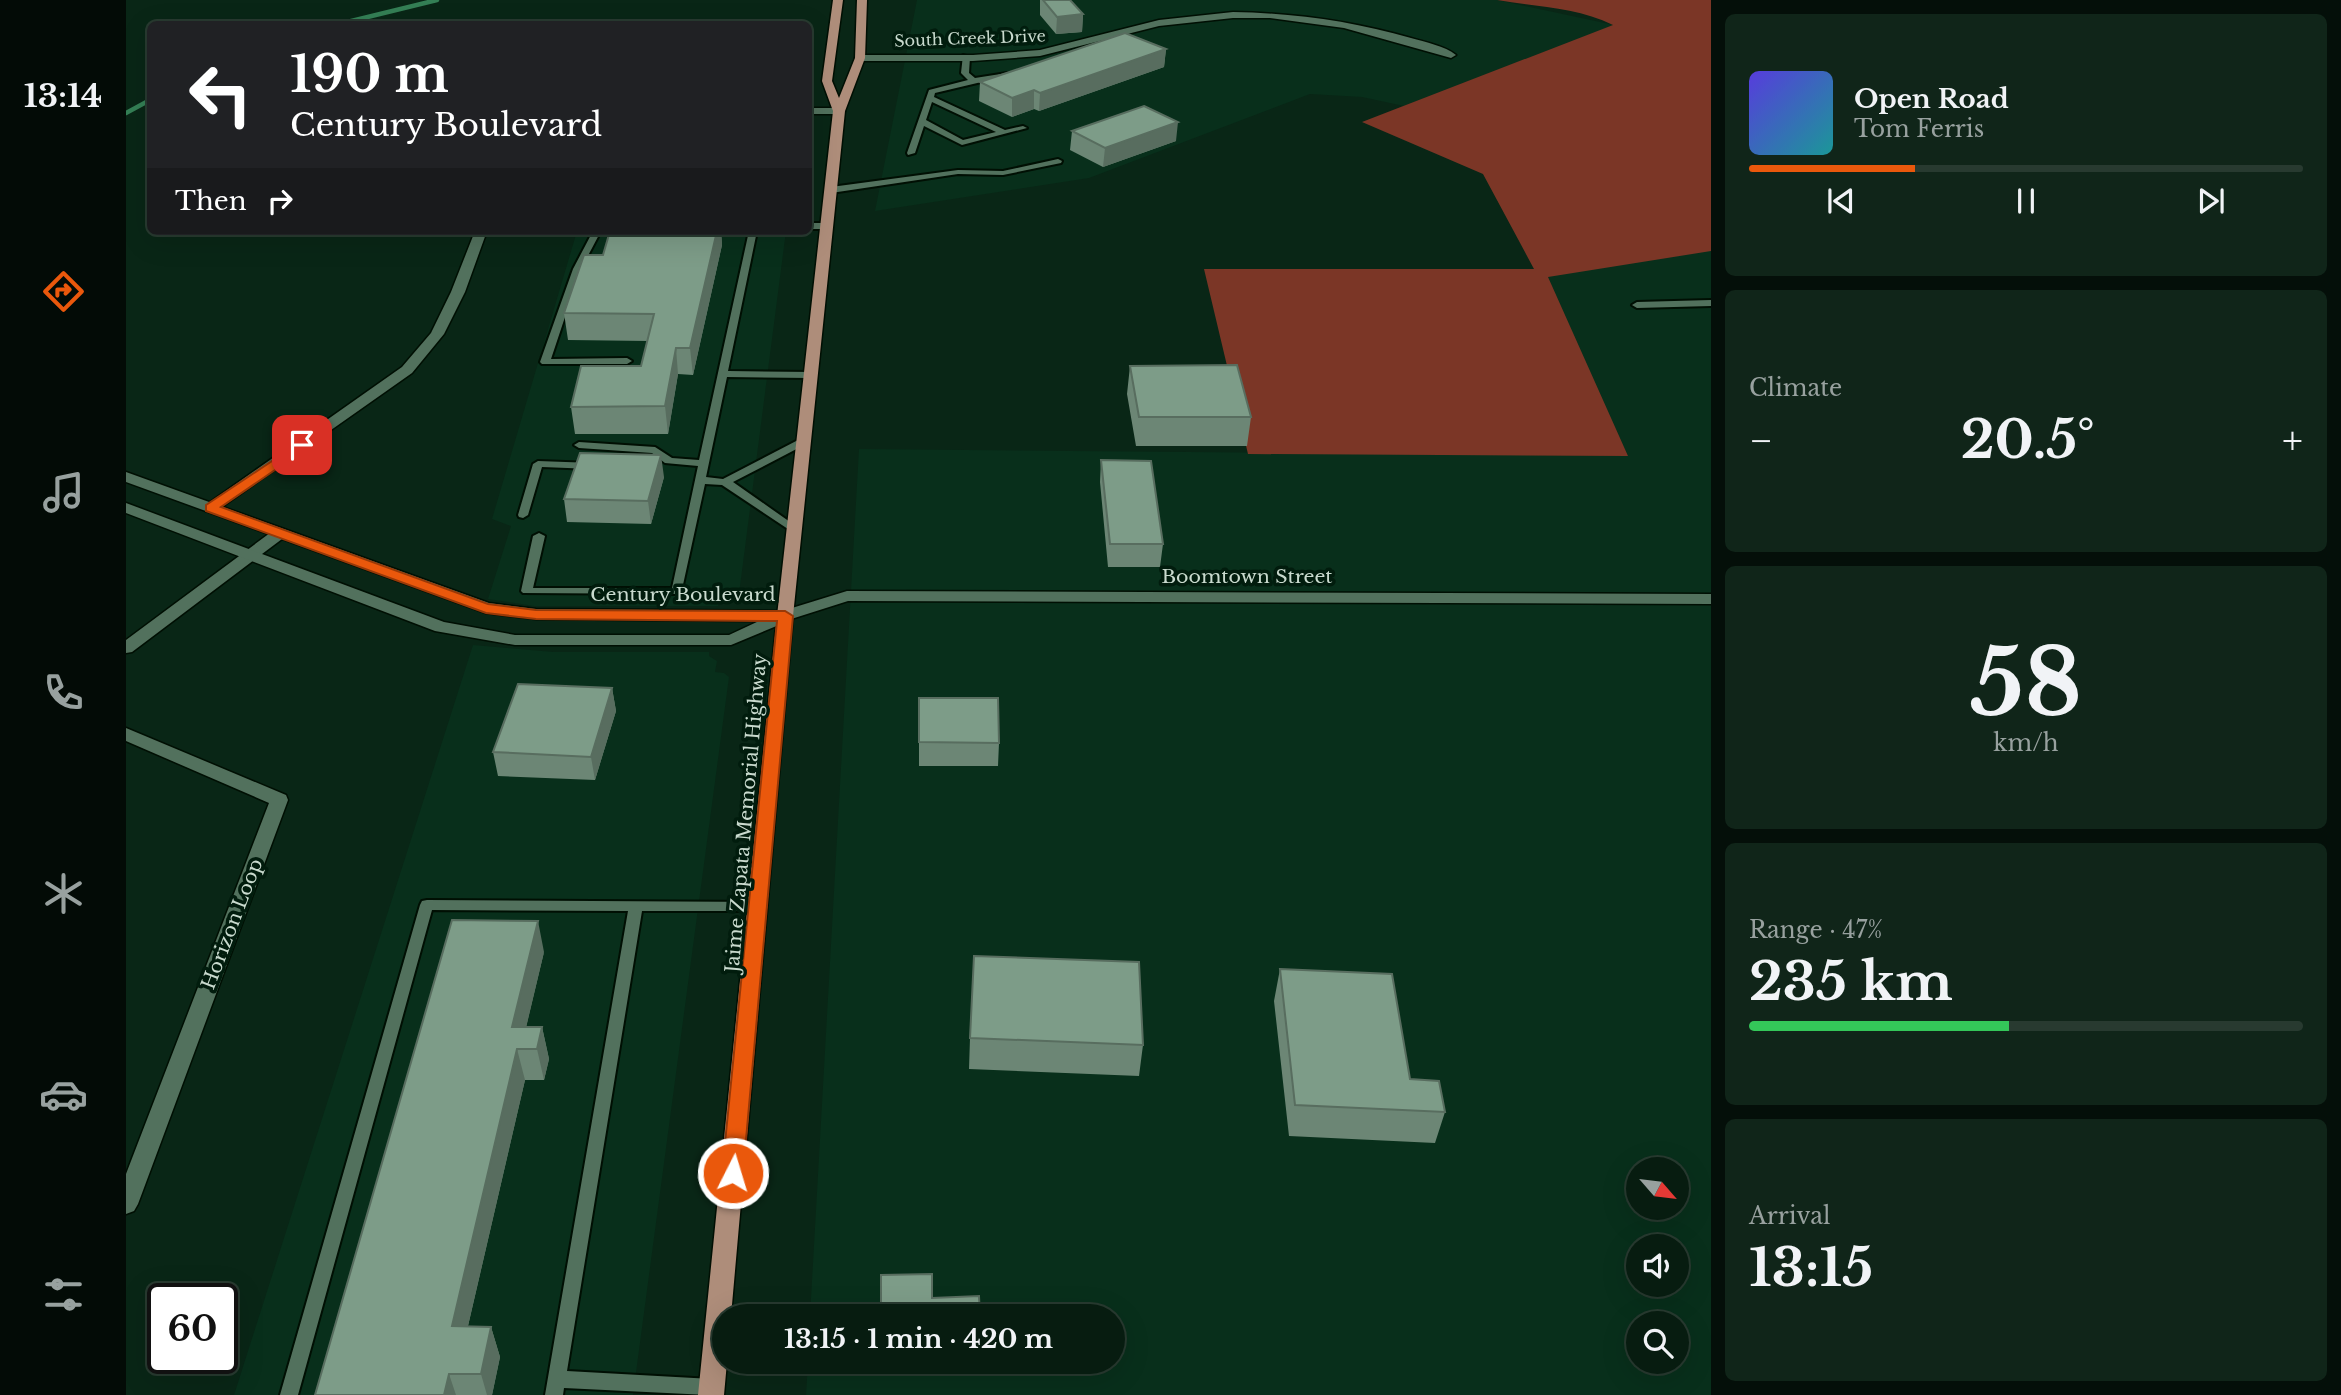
<!DOCTYPE html>
<html lang="en">
<head>
<meta charset="utf-8">
<style>
	body { margin:0; font-family:"Libre Baskerville",serif; background:#102519; color:#f1f3f6; height:100vh; display:flex; flex-direction:column; font-size:26px; white-space:nowrap }
	* { box-sizing:border-box; margin:0 }
	p { font-size:23px; color:#98a19f }
	.icon { flex:none; width:38px; height:38px; fill:none; stroke:currentColor; stroke-width:2; stroke-linecap:round; stroke-linejoin:round }
	.map { position:relative; flex:1; overflow:hidden }
	.drawer { display:flex; flex-direction:column; gap:14px; padding:14px; background:#040f09; width:630px }
	.drawer>* { flex:none }
	.banner { position:absolute; left:21px; top:21px; width:665px; height:214px; border-radius:10px; box-shadow:0 7px 28px #0002,0 0 0 2px #283a30; background:#202124; color:#fff; overflow:hidden }
	.needle { width:46px; rotate:118deg }
	.fabs { position:absolute; left:1500px; top:1157px; display:grid; gap:14px }
	.fabs a { display:grid; place-items:center; width:63px; height:63px; border-radius:50%; background:#071c10; box-shadow:0 7px 28px #0002,0 0 0 2px #283a30; font-size:35px }
	.speed { position:absolute; left:21px; top:1283px; display:flex; gap:14px; font-size:35px; font-weight:700; text-align:center }
	.speed>* { display:grid; place-content:center; width:91px; height:91px; border-radius:50%; background:#071c10; box-shadow:0 7px 28px #0002,0 0 0 2px #283a30; line-height:1 }
	.speed .limit { border:4px solid #111; border-radius:10px; background:#fff; color:#111 }
	.pin { position:absolute; display:grid; place-items:center; width:60px; height:60px; color:#fff; margin:-30px; border-radius:14px; box-shadow:0 4px 10px #0006 }
	.me { position:absolute; width:77px; margin:-38px; rotate:5deg; stroke-linejoin:round; filter:drop-shadow(0 0 5px #0008) }
	.turn { display:flex; align-items:center; gap:24px; height:147px; padding:0 28px; font-size:32px }
	.turn .icon { width:91px; height:91px; stroke-width:2.5 }
	.turn b { display:block; font-size:49px; line-height:60px }
	.then { display:flex; align-items:center; height:66px; padding:0 28px; background:#0003; gap:14px; font-size:26px }
	.big { font-size:52px; font-weight:700; line-height:1.1 }
	.drawer .card { flex:1; display:flex; flex-direction:column; justify-content:center; gap:10px; min-width:0; padding:0 24px; border-radius:10px; background:#102519 }
	.drawer .dial { align-items:center; gap:0 }
	.dial b { font-size:91px; line-height:1 }
	.song { display:flex; align-items:center; gap:21px }
	.cover { width:84px; height:84px; border-radius:10px; background:linear-gradient(135deg,hsl(250 70% 55%),hsl(180 70% 35%)) }
	.played { height:7px; border-radius:4px; background:linear-gradient(90deg,#ea580c 30%,#283a30 30%) }
	.keys { display:flex; justify-content:space-around; direction:ltr }
	.heat { display:flex; justify-content:space-between; align-items:center; font-size:38px; direction:ltr }
	.charge { height:10px; border-radius:5px; background:linear-gradient(90deg,#34c759 47%,#283a30 0) }
	.trip { position:absolute; left:586px; top:1304px; width:413px; height:70px; border-radius:35px; background:#071c10; box-shadow:0 7px 28px #0002,0 0 0 2px #283a30; font-weight:700; line-height:70px; text-align:center }
	main { display:flex; flex:1; min-height:0 }
	.menu { display:flex; flex-direction:column; width:126px; justify-content:space-around; align-items:center; background:#030b06; color:#98a19f }
	.menu .icon { width:49px; height:49px }
	.menu .on { color:#ea580c }
	.menu b { font-size:32px; color:#f1f3f6 }
	.map>svg:first-child { display:block }
</style>
</head>
<body>
<main>
<nav class="menu">
<b>13:14</b>
<svg class="icon on" aria-label="directions" viewBox="0 0 24 24"><path d="M12 3l9 9-9 9-9-9zM9 14v-3h6M13 9l2 2-2 2"/></svg>
<svg class="icon" aria-label="music" viewBox="0 0 24 24"><path d="M9 18V5l10-2v13"/><circle cx="6" cy="18" r="3"/><circle cx="16" cy="16" r="3"/></svg>
<svg class="icon" aria-label="phone" viewBox="0 0 24 24"><path d="M5 4h4l2 5-3 2q2 4 5 5l2-3 5 2v4C11 20 4 13 5 4z"/></svg>
<svg class="icon" aria-label="climate" viewBox="0 0 24 24"><path d="M12 3v18M4 7l16 10M4 17L20 7"/></svg>
<svg class="icon" aria-label="car" viewBox="0 0 24 24"><path d="M5 17H2v-5l4-1 3-4h7l3 4 3 1v5h-3M9 17h6M6 11h13"/><circle cx="7" cy="17" r="2"/><circle cx="17" cy="17" r="2"/></svg>
<svg class="icon" aria-label="filters" viewBox="0 0 24 24"><path d="M4 7h16M4 17h16"/><circle cx="9" cy="7" r="2"/><circle cx="15" cy="17" r="2"/></svg>
</nav>
<div class="map">
<svg width="1585" height="1395" viewBox="0 0 1585 1395">
	<rect width="100%" height="100%" fill="#092616"/>
	<!-- built -->
	<path fill="#082f1b" fill-rule="evenodd" d="M791,0H1371L1488,25L1278,106L1236,97L1184,94L963,178L749,211Z
		M1357,174L1585,205V1395H680L682,1362H987V1316H684L733,449L1502,456L1409,269ZM1512,1169H1550V1208H1512ZM1512,1246H1550V1284H1512ZM1512,1323H1550V1362H1512Z
		M451,231H660L613,594L597,592L592,606H408L362,599L385,526L366,519Z
		M347,645L427,652H583V656L591,661L589,672L598,673L603,677L507,1395H108Z"/>
	<!-- forest -->
	<path fill="#7b3626" d="M1371,0H1585V251L1422,277L1502,456L1122,454L1078,269H1408L1357,174L1236,122L1487,25C1451,7 1410,7 1371,0Z"/>
	<g fill="none" stroke-linecap="round" stroke-linejoin="round">
		<!-- stream -->
		<path stroke="#347f55" stroke-width="4.5" d="M213,24L311,0
			M0,113L24,100"/>
		<!-- service casing -->
		<g stroke="#000f03" stroke-width="4">
			<path id="service" d="M837,55L844,57L843,73L849,78L881,73L885,75L809,93L808,97L879,130L897,126L901,128L836,145L798,126L789,153L782,155L781,153L803,90L842,80L835,73ZM806,102L870,132L837,140L800,120Z
				M932,159L936,161L935,163L877,175L832,174L705,193L701,190L705,187L832,170L877,171Z
				M682,223H701L705,226L701,229H682Z
				M467,231H475L455,269L425,359L501,358L506,361L501,364H416L414,362L447,269Z
				M623,231H631L602,371L685,372L690,375L685,378L601,377L580,477L597,479L674,439H682V443L607,482L674,529L669,532L665,531L596,485L579,484L555,594L397,593L395,591L407,536L413,533L419,536L407,588H546L572,466L539,463L526,453L453,448L448,445L453,442L529,447L546,458L573,460Z
				M1585,300V306L1511,308L1506,305L1511,302Z
				M412,461L467,463L472,466L467,469L416,467L402,515L397,518L393,517L392,515L407,464Z
				M301,900L637,902L639,906L637,910L632,911H516L441,1371L586,1379L592,1381L595,1387L592,1393L582,1395L438,1388L437,1395H419L502,911L306,910L172,1395H154L294,905L296,901Z"/>
		</g>
		<!-- minor casing -->
		<g stroke="#000f03" stroke-width="3">
			<path id="minor" d="M1107,12C1168,13 1226,21 1285,38C1299,42 1319,46 1330,55L1325,58L1218,28L1144,18H1107L1033,26L914,56L847,61H734L729,58L734,55H847L914,50L1033,20Z
				M682,108H713L719,111L713,114H682Z
				M349,231H361L339,292L318,334L286,373L90,511H80L77,508L80,505L276,367L305,333L325,292Z
				M154,528L160,530L162,533L160,536L6,652L0,653V640L148,530Z
				M721,591L1585,594V604L722,601L659,621L651,616L653,612Z
				M0,728L160,795L162,800L12,1204L8,1211L0,1214V1174L143,803L0,741Z"/>
		</g>
		<!-- tertiary casing -->
		<g stroke="#000f03" stroke-width="3">
			<path id="tertiary" d="M0,472L363,603L410,609L659,611L667,616L665,620L605,645H389L309,631L0,513V503L318,622L389,635H603L633,621L410,619L360,613L0,482Z"/>
		</g>
		<!-- primary casing -->
		<g stroke="#000f03" stroke-width="3">
			<path id="primary" d="M707,0H717L706,81L713,98L729,58L731,0H741L739,58L719,111L667,616L605,1316H598L601,1362L598,1395H572L651,616L707,111L696,81Z"/>
		</g>
		<!-- service -->
		<use href="#service" fill="#52715d" fill-rule="evenodd"/>
		<!-- minor -->
		<use href="#minor" fill="#52715d" fill-rule="evenodd"/>
		<!-- tertiary -->
		<use href="#tertiary" fill="#52715d" fill-rule="evenodd"/>
		<!-- primary -->
		<use href="#primary" fill="#ae8d7a" fill-rule="evenodd"/>
	</g>
	<!-- wall -->
	<path fill="#6c8675" d="M914,0H944L957,14L956,32L930,34L914,15Z
		M1040,49L1038,67L913,111L908,109L886,117L853,101L854,82Z
		M946,131L1050,141L977,167L944,150Z
		M484,231H595L596,245L567,375L552,374L542,434H449L445,407L515,366L522,341L442,340L438,313L477,255Z
		M1004,366L1125,417L1121,446H1010L1001,394Z
		M975,460L1037,544L1034,567H982L974,482Z
		M538,477L525,524L441,522L438,499Z
		M486,688L490,711L469,780L372,776L367,752Z
		M793,698L873,743L872,766H793Z
		M418,952L400,1027H416L423,1059L418,1080H399L342,1326L365,1327L374,1357L366,1395H189Z
		M1154,969L1284,1079L1319,1112L1309,1143L1163,1136L1148,1001Z
		M844,1038L1017,1045L1013,1076L843,1069Z"/>
	<!-- shaded-wall -->
	<path fill="#586d5f" d="M957,14L956,32L930,34L931,17Z
		M1040,49L1038,67L913,111L914,93Z
		M908,90V109L886,117V98Z
		M1052,122L1050,141L977,167L979,148Z
		M591,231H595L596,245L567,375L564,348Z
		M550,348L552,374L542,434L539,406Z
		M535,455L538,477L525,524L522,501Z
		M486,688L490,711L469,780L465,757Z
		M412,921L418,952L395,1049H391L399,1080L335,1356L326,1326L386,1027Z
		M416,1027L423,1059L418,1080L411,1049Z
		M365,1327L374,1357L366,1395H361L355,1374Z
		M323,1374L330,1395H318Z"/>
	<!-- building -->
	<path fill="#7d9c88" stroke="#586d5f" stroke-width="2" d="M917,0H944L957,14L931,17Z
		M999,33L1040,49L914,93L908,90L886,98L854,82Z
		M1018,106L1052,122L979,148L946,131Z
		M484,231H591L564,348H550L539,406L445,407L455,366H515L528,314L438,313L458,255H477Z
		M1111,365L1125,417H1013L1004,366Z
		M454,453L535,455L522,501L438,499Z
		M975,460L1025,461L1037,544H984Z
		M392,684L486,688L465,757L367,752Z
		M793,698H872L873,743L793,742Z
		M326,920L412,921L386,1027H416L411,1049H391L326,1326L365,1327L355,1374H323L318,1395H189Z
		M848,956L1013,962L1017,1045L844,1038Z
		M1154,969L1266,974L1284,1079L1313,1081L1319,1112L1169,1105Z
		M806,1274V1298L853,1296L854,1316H755V1275Z"/>
	<!-- route -->
	<path fill="#ea580c" stroke="#983908" stroke-width="2" d="M176,441L183,445L181,448L95,507L362,604L410,610L659,611L667,616L617,1173L614,1179L607,1182L599,1179L596,1173L651,621L410,619L360,613L80,511V505Z"/>
	<g text-anchor="middle" dominant-baseline="central" stroke-width="7" stroke-linejoin="round" paint-order="stroke">
		<!-- far-street labels -->
		<g font-size="16" fill="#c9dace" stroke="#011c0d">
			<text transform="translate(844 38) rotate(-2)">South Creek Drive</text>
		</g>
		<!-- street labels -->
		<g font-size="19" fill="#c9dace" stroke="#011c0d">
			<text x="1121" y="576">Boomtown Street</text>
			<text x="557" y="594">Century Boulevard</text>
			<text transform="translate(620 813) rotate(-85)">Jaime Zapata Memorial Highway</text>
			<text transform="translate(106 924) rotate(-69)">Horizon Loop</text>
		</g>
	</g>
</svg>
<div class="fabs">
<a><svg class="needle" viewBox="-14 -14 28 28"><path d="M0-13l5 13h-10z" fill="#e53935"/><path d="M0 13l5-13h-10z" fill="#98a19f"/></svg></a>
<a><svg class="icon" aria-label="sound" viewBox="0 0 24 24"><path d="M4 9h4l5-4v14l-5-4H4zM17 9q2 3 0 6"/></svg></a>
<a><svg class="icon" aria-label="search" viewBox="0 0 24 24"><circle cx="10" cy="10" r="6"/><path d="M15 15l6 6"/></svg></a>
</div>
<div class="speed"><div class="limit">60</div></div>
<div class="pin" style="left:176px;top:445px;background:#d93025"><svg class="icon" aria-label="arrive" viewBox="0 0 24 24"><path d="M6 21V4h12l-3 4 3 4H6"/></svg></div>
<svg class="me" style="left:607px;top:1173px" viewBox="-20 -20 40 40"><circle r="17" fill="#ea580c" stroke="#fff" stroke-width="3"/><path d="M0-11L8 9 0 5-8 9z" fill="#fff"/></svg>
<div class="trip">13:15 · 1 min · 420 m</div>
<div class="banner">
<div class="turn"><svg class="icon" aria-label="left" viewBox="0 0 24 24"><path d="M17 20v-9H6M10 6l-5 5 5 5"/></svg><div><b>190 m</b>Century Boulevard</div></div>
<div class="then">Then<svg class="icon" aria-label="right" viewBox="0 0 24 24"><path d="M7 20v-9h11M14 6l5 5-5 5"/></svg></div>
</div>
</div>
<section class="drawer">
<div class="card">
<div class="song"><i class="cover"></i><div><b>Open Road</b><p>Tom Ferris</p></div></div>
<div class="played"></div>
<div class="keys"><svg class="icon" aria-label="previous" viewBox="0 0 24 24"><path d="M18 5L8 12l10 7zM5 5v14"/></svg><svg class="icon" aria-label="pause" viewBox="0 0 24 24"><path d="M8 5v14M16 5v14"/></svg><svg class="icon" aria-label="next" viewBox="0 0 24 24"><path d="M6 5l10 7-10 7zM19 5v14"/></svg></div>
</div>
<div class="card"><p>Climate</p>
<div class="heat"><a>−</a><b class="big">20.5°</b><a>+</a></div>
</div>
<div class="card dial"><b>58</b><p>km/h</p></div>
<div class="card"><p>Range · 47%</p><b class="big">235 km</b><div class="charge"></div></div>
<div class="card"><p>Arrival</p><b class="big">13:15</b></div>
</section>
</main>
</body>
</html>
